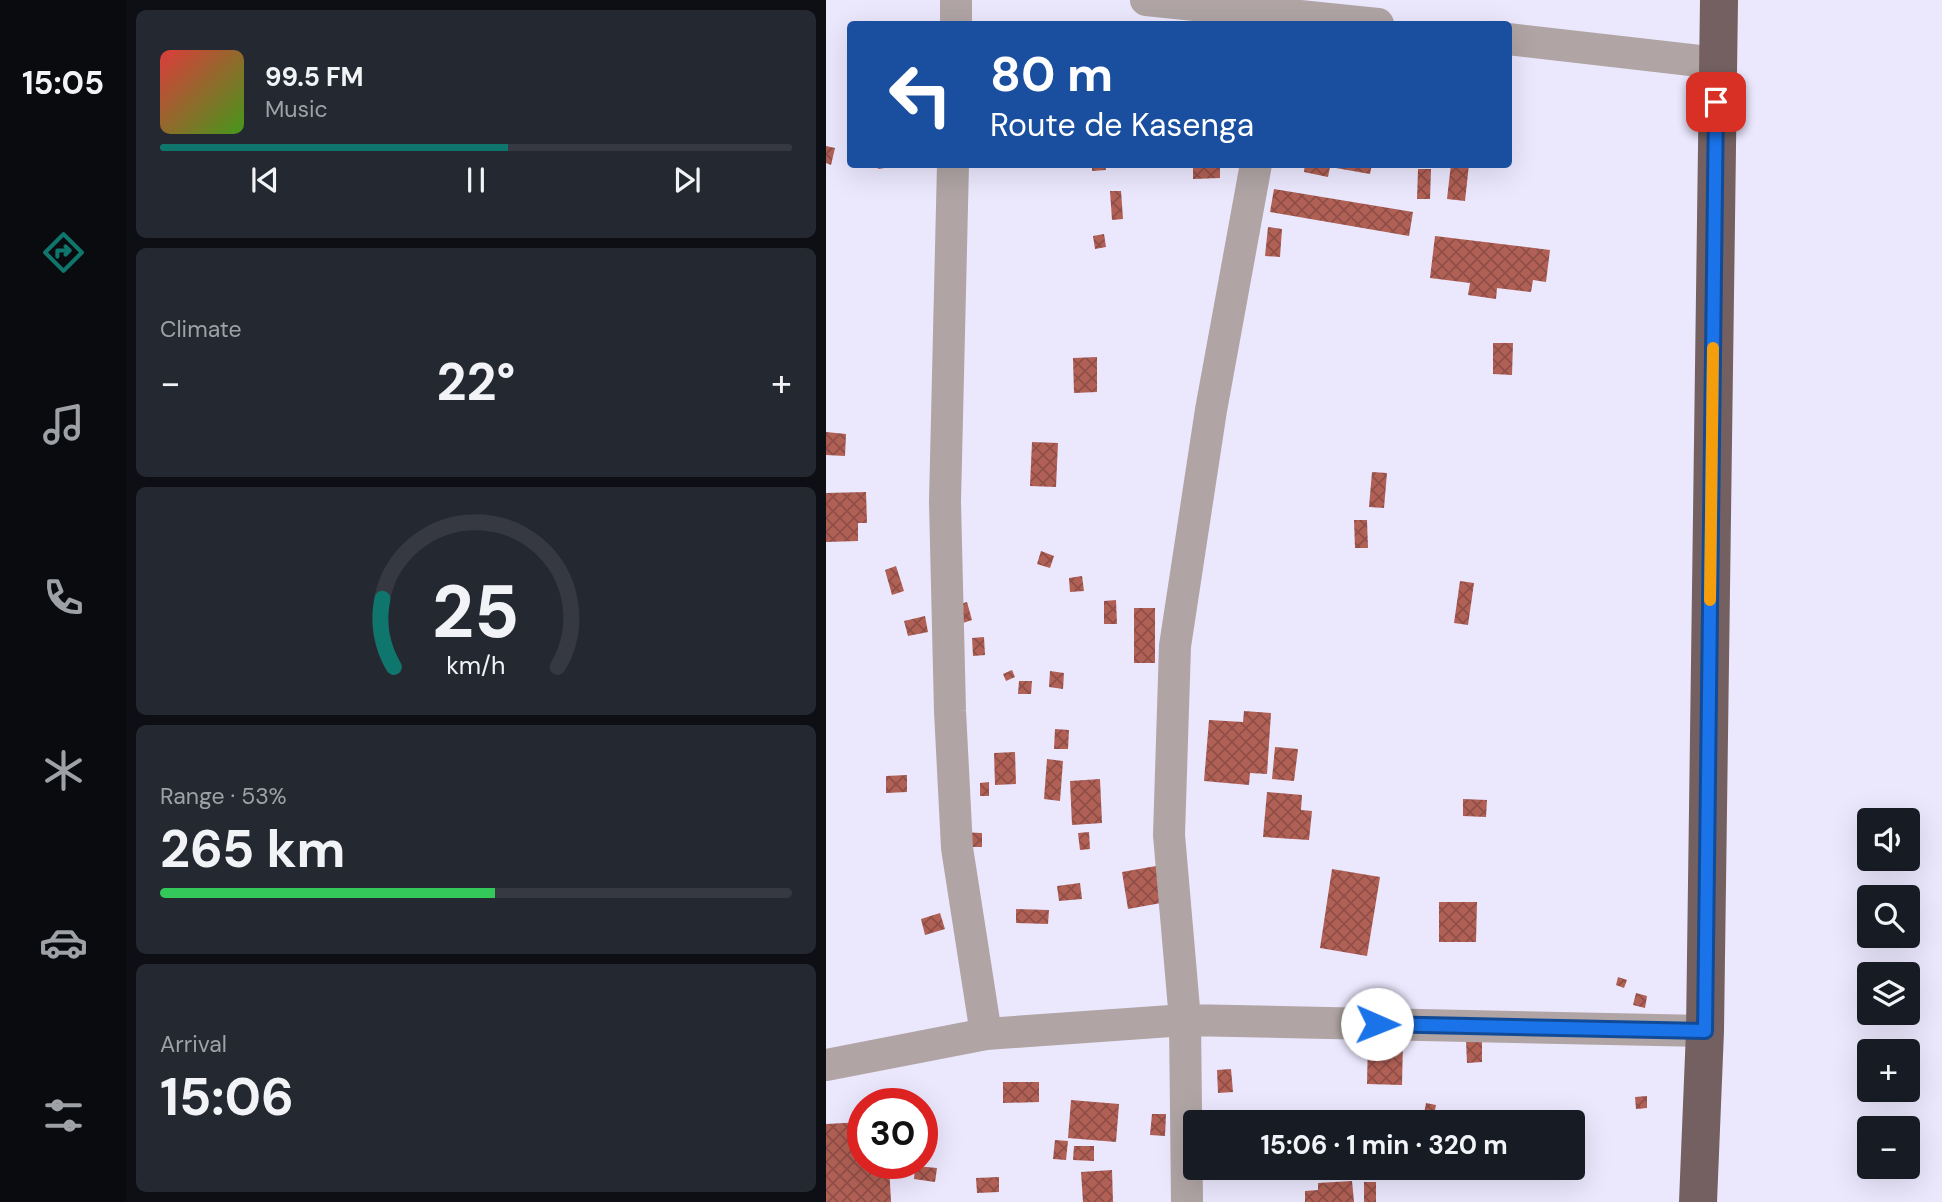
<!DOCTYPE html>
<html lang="en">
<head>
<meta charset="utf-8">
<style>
	body { margin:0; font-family:"DM Sans",sans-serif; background:#242831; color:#f1f3f6; height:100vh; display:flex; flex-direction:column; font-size:26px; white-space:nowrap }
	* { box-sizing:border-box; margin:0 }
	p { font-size:23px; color:#9ea1a6 }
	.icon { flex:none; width:38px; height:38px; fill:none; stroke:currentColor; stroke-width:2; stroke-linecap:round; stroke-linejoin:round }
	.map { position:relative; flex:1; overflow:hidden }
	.details { display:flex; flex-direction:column; gap:10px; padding:10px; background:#0d0f14; width:700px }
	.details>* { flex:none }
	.banner { position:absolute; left:21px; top:21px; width:665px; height:147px; border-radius:7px; box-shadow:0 7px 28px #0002; background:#1a4fa0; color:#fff; overflow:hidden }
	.controls { position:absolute; left:1031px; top:808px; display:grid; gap:14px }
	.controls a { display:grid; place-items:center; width:63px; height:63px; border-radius:7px; background:#171b24; box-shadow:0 7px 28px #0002; font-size:35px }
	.speed { position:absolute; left:21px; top:1088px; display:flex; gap:14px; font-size:35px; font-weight:700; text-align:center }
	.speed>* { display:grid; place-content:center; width:91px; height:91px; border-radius:50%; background:#171b24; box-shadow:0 7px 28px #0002; line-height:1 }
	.speed .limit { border:10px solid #d22; background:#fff; color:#111 }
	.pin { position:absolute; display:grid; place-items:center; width:60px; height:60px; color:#fff; margin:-30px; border-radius:14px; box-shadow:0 4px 10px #0006 }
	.me { position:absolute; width:77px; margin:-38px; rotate:91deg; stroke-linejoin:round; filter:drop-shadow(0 0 5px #0008) }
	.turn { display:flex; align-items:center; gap:24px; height:147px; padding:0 28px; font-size:32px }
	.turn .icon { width:91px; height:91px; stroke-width:2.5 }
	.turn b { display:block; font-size:49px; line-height:60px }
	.big { font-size:52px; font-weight:700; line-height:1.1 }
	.details .widget { flex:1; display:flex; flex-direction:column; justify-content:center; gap:10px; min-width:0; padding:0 24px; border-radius:10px; background:#242831 }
	.details .dial { align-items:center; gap:0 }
	.dial svg { height:182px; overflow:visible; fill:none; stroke:#363941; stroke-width:7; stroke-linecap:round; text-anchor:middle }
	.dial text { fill:#f1f3f6; stroke:none }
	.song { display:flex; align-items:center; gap:21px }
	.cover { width:84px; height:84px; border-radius:10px; background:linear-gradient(135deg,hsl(0 70% 55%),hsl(100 70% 35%)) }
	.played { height:7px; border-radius:4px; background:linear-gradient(90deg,#0f766e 55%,#363941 55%) }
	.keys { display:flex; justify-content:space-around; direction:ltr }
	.heat { display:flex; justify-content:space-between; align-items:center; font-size:38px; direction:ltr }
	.charge { height:10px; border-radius:5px; background:linear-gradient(90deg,#34c759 53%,#363941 0) }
	.trip { position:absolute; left:357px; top:1110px; width:402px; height:70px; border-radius:7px; background:#171b24; box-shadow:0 7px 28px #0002; font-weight:700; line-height:70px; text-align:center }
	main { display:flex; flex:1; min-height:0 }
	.tabs { display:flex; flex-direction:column; width:126px; justify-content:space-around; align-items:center; background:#090b0e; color:#9ea1a6 }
	.tabs .icon { width:49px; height:49px }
	.tabs .current { color:#0f766e }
	.tabs b { font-size:32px; color:#f1f3f6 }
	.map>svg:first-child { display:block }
</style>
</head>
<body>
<main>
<nav class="tabs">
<b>15:05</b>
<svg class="icon current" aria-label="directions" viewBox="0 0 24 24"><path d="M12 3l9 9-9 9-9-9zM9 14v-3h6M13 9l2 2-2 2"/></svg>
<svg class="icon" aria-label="music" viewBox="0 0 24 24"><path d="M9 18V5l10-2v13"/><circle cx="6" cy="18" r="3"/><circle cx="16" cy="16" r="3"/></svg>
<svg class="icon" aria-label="phone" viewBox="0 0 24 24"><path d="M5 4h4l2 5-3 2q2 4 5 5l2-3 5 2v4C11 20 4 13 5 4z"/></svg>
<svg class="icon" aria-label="climate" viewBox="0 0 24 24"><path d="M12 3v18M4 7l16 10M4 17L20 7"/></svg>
<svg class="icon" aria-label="car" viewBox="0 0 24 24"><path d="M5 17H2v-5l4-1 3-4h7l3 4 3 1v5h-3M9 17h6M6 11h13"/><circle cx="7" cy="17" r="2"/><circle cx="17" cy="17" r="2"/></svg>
<svg class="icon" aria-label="filters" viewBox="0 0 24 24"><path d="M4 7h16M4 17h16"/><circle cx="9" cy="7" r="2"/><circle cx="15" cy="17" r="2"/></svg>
</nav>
<section class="details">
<div class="widget">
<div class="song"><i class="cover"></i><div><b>99.5 FM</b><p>Music</p></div></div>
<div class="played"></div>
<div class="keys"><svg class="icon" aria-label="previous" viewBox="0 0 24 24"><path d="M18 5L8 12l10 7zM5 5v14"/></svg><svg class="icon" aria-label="pause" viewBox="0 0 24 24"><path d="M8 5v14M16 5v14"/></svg><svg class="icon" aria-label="next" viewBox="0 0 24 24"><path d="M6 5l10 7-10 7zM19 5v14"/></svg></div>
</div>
<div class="widget"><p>Climate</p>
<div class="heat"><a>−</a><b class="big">22°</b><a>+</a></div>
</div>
<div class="widget dial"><svg viewBox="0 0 100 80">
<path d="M14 69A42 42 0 1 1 86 69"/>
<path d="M14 69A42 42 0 0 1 9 39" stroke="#0f766e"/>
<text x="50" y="56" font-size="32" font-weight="700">25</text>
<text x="50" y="72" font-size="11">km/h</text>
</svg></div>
<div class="widget"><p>Range · 53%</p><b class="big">265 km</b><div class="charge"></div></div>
<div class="widget"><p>Arrival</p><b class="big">15:06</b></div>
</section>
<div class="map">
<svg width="1116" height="1202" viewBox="0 0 1116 1202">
	<defs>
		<pattern id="building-cross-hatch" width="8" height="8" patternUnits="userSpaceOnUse" patternTransform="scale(1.75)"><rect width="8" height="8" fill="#b16055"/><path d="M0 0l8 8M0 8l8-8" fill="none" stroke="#8f4e46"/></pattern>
	</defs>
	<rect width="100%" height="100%" fill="#ebe7fd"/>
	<!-- building -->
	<path fill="url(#building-cross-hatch)" d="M0,146L9,148L5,165L0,163Z
		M51,164H71V166L52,169Z
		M266,164H279L280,170L266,171Z
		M376,164H394V178L367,179V167H376Z
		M479,164H546L544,174L504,167L502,177L478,172Z
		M625,164H643L639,201L621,199Z
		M592,169H605L604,199H591Z
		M448,189L587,212L583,236L444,212Z
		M284,191H295L297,219L286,220Z
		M442,227L456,229L454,257L439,256Z
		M278,234L280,247L269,249L267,236Z
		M609,236L724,250L720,282L707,280L705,292L671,288L670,299L642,295L644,283L604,278Z
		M667,343H687L686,375L667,374Z
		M271,357V392L248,393L247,358Z
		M0,432L20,434L19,456L0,455Z
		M206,442L232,443L230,487L204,486Z
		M546,472L561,473L558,508L543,507Z
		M40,492L41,523H32V541L0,542V493Z
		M528,520H541L542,548H529Z
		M215,551L228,556L224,568L211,564Z
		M70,566L78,591L66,595L59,570Z
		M256,576L258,591L244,592L243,578Z
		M634,581L648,583L642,625L628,623Z
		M290,600L291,624H278V601Z
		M141,602L146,620L131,625L127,606Z
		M308,608H329V663H308Z
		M99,616L102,632L82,636L78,621Z
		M158,637L159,655L147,656L146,638Z
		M186,670L189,677L180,681L177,674Z
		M224,671L238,673L237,689L223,687Z
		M193,681H206L205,694H192Z
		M418,711L445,713L441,774L424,773L423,785L378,781L383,720L417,722Z
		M229,729L243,730L242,749H228Z
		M449,747L472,749L468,781L446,779Z
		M189,752L190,784L169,785L168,753Z
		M221,759L237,761L234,801L218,799Z
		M81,775V792L60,793V776Z
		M274,779L276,823L246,825L244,781Z
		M163,782V796H154V783Z
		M441,792L476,795L475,810L486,811L483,840L437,837Z
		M637,799L661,800L660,817L637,816Z
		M134,832L156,833V847H134Z
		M263,832L264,849L254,850L252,833Z
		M330,866L335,903L302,909L296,872Z
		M506,869L554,877L541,956L494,948Z
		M254,883L256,899L233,901L231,886Z
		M613,902H651L650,942H613Z
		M190,909L223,910L222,924L190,923Z
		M114,913L119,929L99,935L95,919Z
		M792,977L801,980L798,988L790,985Z
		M810,993L821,996L819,1008L807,1005Z
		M542,1038L577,1039L576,1085L541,1084Z
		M640,1041H656V1062L641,1063Z
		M405,1069L407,1092L392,1093L391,1070Z
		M177,1082H213V1102L177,1103Z
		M821,1096V1108L810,1109L809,1097Z
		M245,1100L293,1104L290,1142L242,1138Z
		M600,1103L610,1105L607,1121L597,1119Z
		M326,1114H340L339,1136L324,1135Z
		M37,1122V1164H63L65,1202H0V1124Z
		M755,1138L758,1151L747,1154V1139Z
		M229,1140L242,1141L240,1160L227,1159Z
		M248,1146H268V1161L247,1160Z
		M89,1166L111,1168L109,1182L88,1179Z
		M286,1170L287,1202H257L255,1172Z
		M173,1177V1192L151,1193L150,1178Z
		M526,1181L528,1202H479V1191L492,1190V1183Z
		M538,1182H550V1202H538Z"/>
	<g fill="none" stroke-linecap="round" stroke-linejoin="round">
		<!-- minor -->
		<path stroke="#b0a4a4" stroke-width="32" d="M320,0L552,24
			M130,24V0
			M682,39L891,63
			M127,164L119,502L124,711L131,848L160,1034
			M0,1065L160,1034L359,1020L879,1031
			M361,1202L359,1020L343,835L349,646L385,410L430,164"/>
		<!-- trunk -->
		<path stroke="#746060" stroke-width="38" d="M872,1202L879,1031L893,0"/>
	</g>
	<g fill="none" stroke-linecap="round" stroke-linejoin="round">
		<!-- route casing -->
		<g stroke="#114b97" stroke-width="18">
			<path id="route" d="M551,1024L879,1031L890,102"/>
		</g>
		<!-- route -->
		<use href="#route" stroke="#1a73e8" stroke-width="12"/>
		<!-- slow -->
		<path stroke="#f59e0b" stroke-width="12" d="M884,600L887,348"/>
	</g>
</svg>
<div class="controls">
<a><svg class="icon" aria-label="sound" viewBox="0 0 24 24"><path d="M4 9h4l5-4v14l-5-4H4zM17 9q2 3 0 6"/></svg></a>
<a><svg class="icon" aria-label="search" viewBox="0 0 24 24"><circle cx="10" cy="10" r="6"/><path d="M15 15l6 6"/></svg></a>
<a><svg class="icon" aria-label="layers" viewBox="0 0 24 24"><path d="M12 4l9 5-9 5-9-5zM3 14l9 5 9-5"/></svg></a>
<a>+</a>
<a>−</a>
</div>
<div class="speed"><div class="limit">30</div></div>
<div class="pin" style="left:890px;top:102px;background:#d93025"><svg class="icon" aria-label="arrive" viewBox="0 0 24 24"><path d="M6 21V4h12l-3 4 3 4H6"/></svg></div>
<svg class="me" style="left:551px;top:1024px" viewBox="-20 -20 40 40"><circle r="19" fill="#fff"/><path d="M0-13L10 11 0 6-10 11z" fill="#1a73e8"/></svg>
<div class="trip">15:06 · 1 min · 320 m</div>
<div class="banner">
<div class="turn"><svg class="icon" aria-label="left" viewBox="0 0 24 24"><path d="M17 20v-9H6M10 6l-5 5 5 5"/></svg><div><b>80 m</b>Route de Kasenga</div></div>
</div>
</div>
</main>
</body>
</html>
